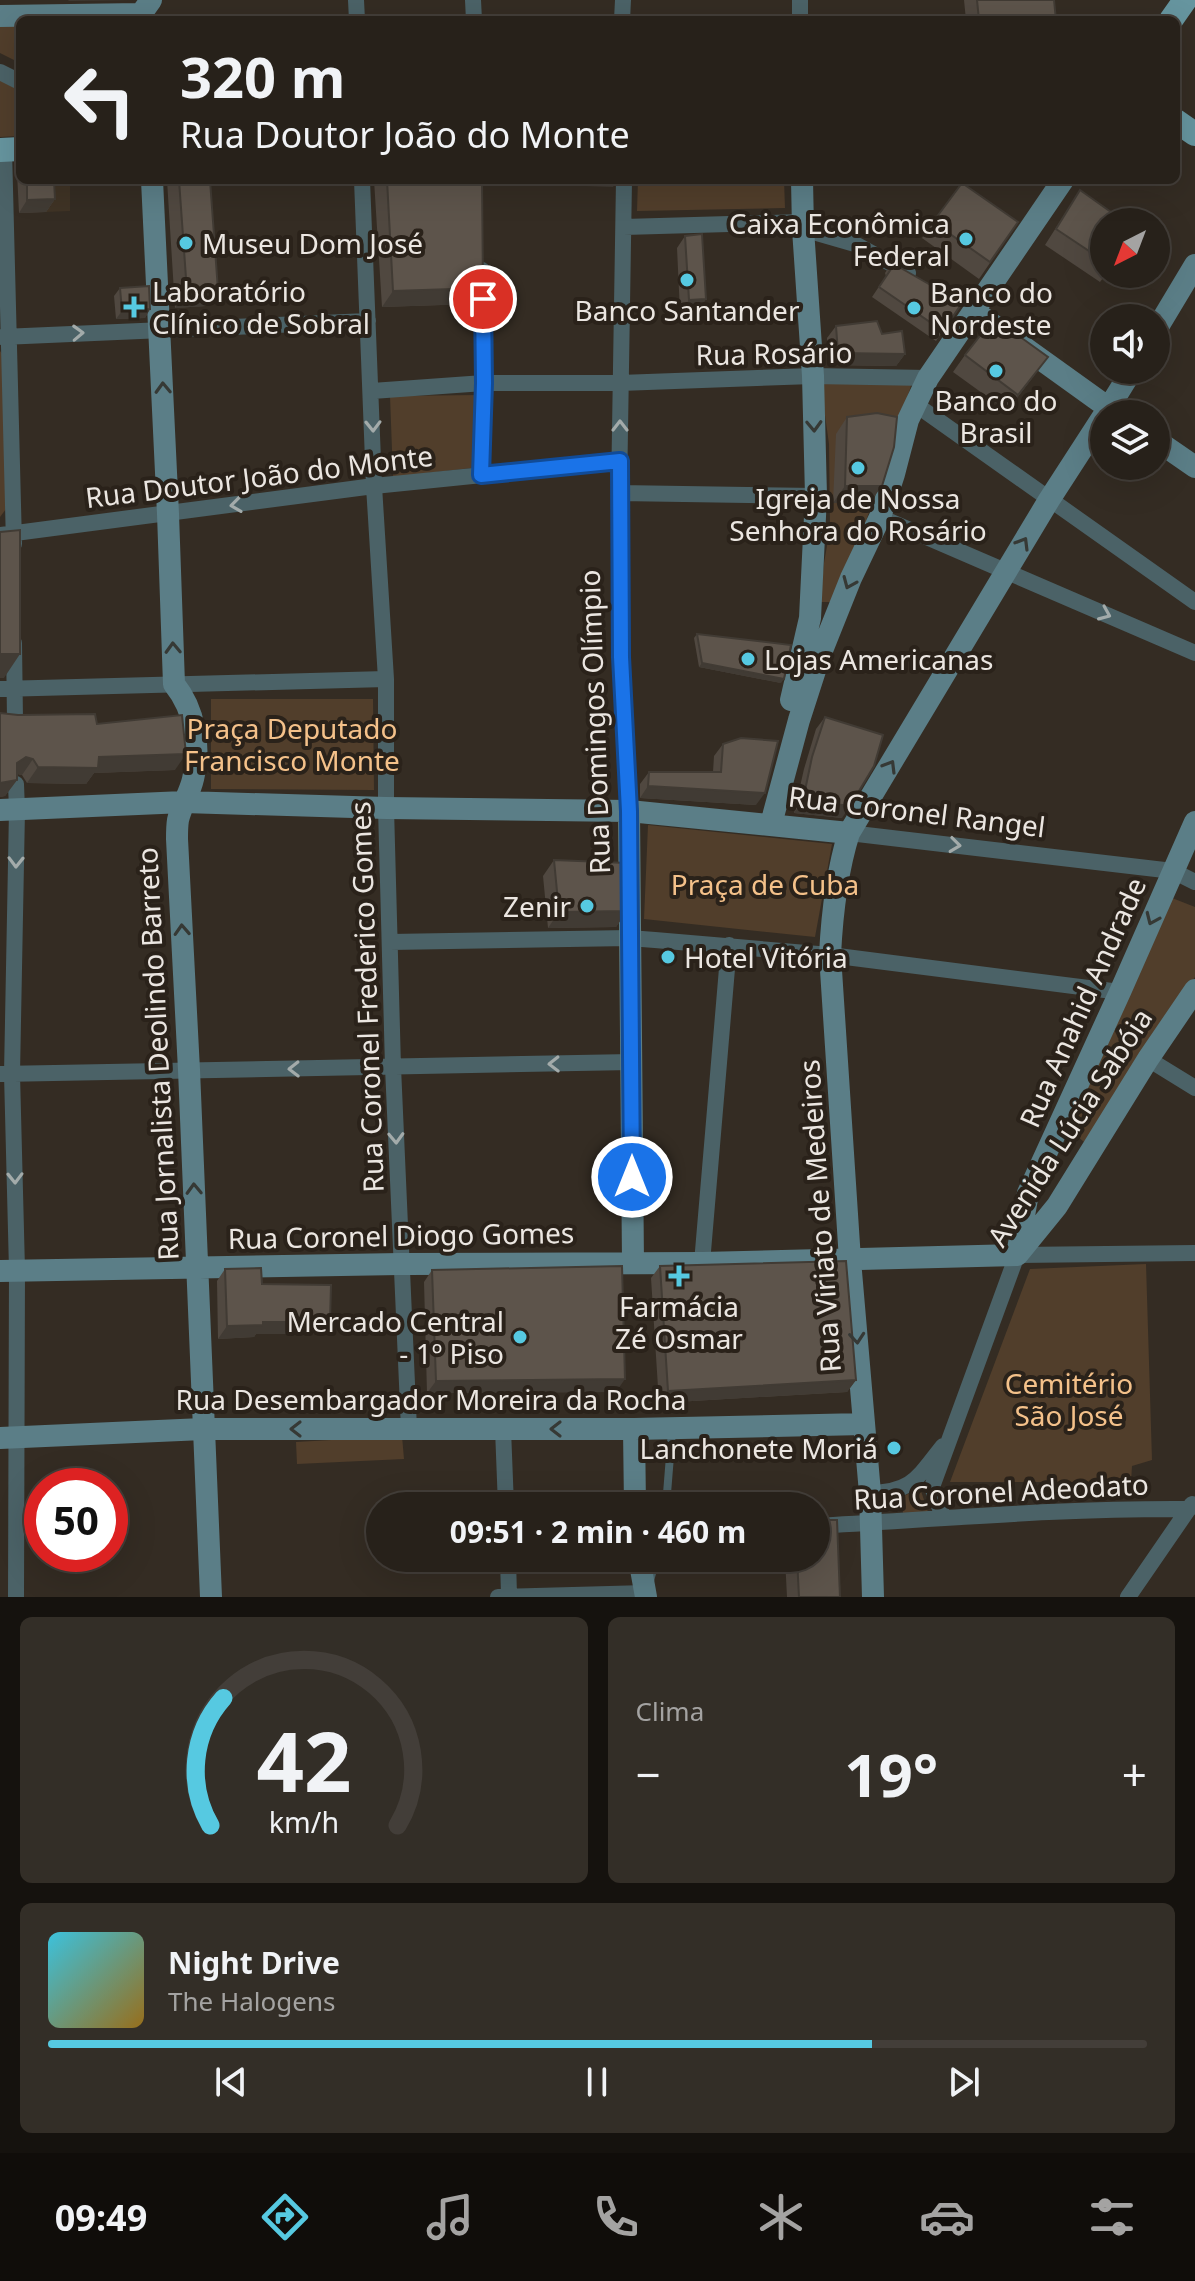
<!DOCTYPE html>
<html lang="pt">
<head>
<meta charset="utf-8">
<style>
	body { margin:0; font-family:"Noto Sans",sans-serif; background:#332e27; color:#f1f3f6; height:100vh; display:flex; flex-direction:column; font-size:30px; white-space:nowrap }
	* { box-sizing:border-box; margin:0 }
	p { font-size:26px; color:#a4a3a2 }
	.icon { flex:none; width:44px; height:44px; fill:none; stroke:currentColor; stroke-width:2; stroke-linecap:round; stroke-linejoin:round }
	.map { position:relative; height:1597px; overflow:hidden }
	.side { display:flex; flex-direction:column; gap:20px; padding:20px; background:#15120e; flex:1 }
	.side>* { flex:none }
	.hud { position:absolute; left:16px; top:16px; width:1164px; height:168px; border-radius:12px; box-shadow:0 8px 32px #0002,0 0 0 2px #433e39; background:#27211a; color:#f1f3f6; overflow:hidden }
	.needle { width:52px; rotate:222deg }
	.tools { position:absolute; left:1090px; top:208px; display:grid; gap:16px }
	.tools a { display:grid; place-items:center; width:80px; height:80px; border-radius:50%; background:#27211a; box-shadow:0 8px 32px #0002,0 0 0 2px #433e39; font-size:40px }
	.speed { position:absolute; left:24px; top:1468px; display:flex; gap:16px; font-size:40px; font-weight:700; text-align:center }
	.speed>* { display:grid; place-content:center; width:104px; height:104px; border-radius:50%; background:#27211a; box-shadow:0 8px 32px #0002,0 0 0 2px #433e39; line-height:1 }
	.speed .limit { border:12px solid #d22; background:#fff; color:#111 }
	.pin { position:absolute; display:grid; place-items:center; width:68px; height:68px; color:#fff; margin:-34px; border:4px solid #fff; border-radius:50%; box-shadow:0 2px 8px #0007 }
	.me { position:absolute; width:88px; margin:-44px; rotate:0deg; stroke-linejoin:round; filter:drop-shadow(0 0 6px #0008) }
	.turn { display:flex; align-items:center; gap:28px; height:168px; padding:0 32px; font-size:36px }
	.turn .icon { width:104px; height:104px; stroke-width:2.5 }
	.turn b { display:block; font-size:56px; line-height:68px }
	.big { font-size:60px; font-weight:700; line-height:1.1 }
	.side .widget { flex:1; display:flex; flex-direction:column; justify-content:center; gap:12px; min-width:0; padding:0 28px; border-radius:12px; background:#332e27 }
	.side .dial { align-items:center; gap:0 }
	.dial svg { height:208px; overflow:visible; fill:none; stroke:#433e39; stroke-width:7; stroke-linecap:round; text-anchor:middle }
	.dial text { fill:#f1f3f6; stroke:none }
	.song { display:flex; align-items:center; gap:24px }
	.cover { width:96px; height:96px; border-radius:12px; background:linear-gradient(135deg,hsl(190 70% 55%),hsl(40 70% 35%)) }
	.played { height:8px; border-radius:4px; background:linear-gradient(90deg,#56c9e1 75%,#433e39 75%) }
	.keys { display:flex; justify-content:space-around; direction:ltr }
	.heat { display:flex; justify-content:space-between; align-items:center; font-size:44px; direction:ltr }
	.side .tiles { flex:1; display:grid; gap:20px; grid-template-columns:1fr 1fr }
	.widget:last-child { grid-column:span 2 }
	.trip { position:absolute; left:366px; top:1492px; width:464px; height:80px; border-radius:40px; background:#27211a; box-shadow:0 8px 32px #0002,0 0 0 2px #433e39; font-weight:700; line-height:80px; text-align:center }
	.tab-bar { display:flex; height:128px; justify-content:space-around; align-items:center; background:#100d0a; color:#a4a3a2 }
	.tab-bar .icon { width:56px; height:56px }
	.tab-bar .active { color:#56c9e1 }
	.tab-bar b { font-size:36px; color:#f1f3f6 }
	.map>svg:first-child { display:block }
</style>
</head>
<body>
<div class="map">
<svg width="1195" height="1597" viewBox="0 0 1195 1597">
	<rect width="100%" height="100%" fill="#342c23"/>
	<!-- built -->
	<path fill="#3f3325" d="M45,180H70V211L46,212Z"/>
	<!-- green -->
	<path fill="#513e2b" d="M20,25V63L0,53V26Z
		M0,77L20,87V136L0,137Z
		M638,180H784L785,208L637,211Z
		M0,351L5,357L6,509L0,517Z
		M819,372L915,374L857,548L833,602H820L824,563L830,529L829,444Z
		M480,395V467L393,477L390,396Z
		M211,699H373L374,790L211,789Z
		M648,825L832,844L815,937L644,919Z
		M1167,896L1195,907V977L1084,1142L1069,1129Z
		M1146,1264L1152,1460L1132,1466L1131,1482H950L1030,1269Z
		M402,1436L404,1459L297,1464L296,1442Z
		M920,1488L928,1512L903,1513L902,1497Z"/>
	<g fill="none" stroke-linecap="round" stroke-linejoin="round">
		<!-- lane -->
		<path stroke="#4b6267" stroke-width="8" d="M666,1506L672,1431
			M650,1581L656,1558"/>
		<!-- street -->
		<path stroke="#4b6267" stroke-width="16" d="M356,0L357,20
			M473,0L474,20
			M800,0V20
			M622,20L623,0
			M0,72L20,82
			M4,149L14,544
			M362,180L374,486L386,679V808L393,1067L409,1429
			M624,180L619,493L621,657L629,811
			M624,227L803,222
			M803,229L855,244L908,273
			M2,337L368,321
			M372,391L484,383H620L813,376L928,378
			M915,404L1195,602
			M481,475L484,383L482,270
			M619,493L816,496
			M880,517L1195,653
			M0,535L374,486L620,461
			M14,643L15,720
			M0,689L386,679
			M16,784L17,810L12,1074L17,1270L16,1597
			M849,833L1173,871L1195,882
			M390,942L629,938L655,940L830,955L1120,992
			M1148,1059L1195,1088
			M0,1074L632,1062
			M702,1263L729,945
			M503,1429L506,1506
			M870,1493C913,1492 918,1477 943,1446
			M943,1517L932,1487L1017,1255L1195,1253
			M816,1526C940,1519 1064,1508 1189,1509
			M508,1558L509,1596
			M498,1597L646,1593
			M1128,1597L1192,1504"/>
		<!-- secondary -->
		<path stroke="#5b7e87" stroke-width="22" d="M0,16L141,14L151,0
			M152,180L168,514L174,684C195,710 201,747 193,779C190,793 181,806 178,820C177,826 177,833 177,839L189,1070L211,1597
			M975,312L1117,414
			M1156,330L1195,265
			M1105,414L1132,370
			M1156,440L1195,467
			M791,700L810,618L816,496L813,376L803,229L802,180
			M0,810L184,802L386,808L629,811L849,833
			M629,811L633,1263
			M771,824L799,720L819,658L851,578L880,517L894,474L908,420L928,378L1063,180
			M1018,1254L1057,1206L1148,1059L1195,990
			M1017,1255L1028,1193L1120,992L1195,822
			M0,1271L400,1264L702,1263L1017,1255
			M634,1429L635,1506
			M0,1438L203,1429H634L864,1424
			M639,1558L646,1597
			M873,1597L870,1493L850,1260L830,955C832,915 837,871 849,833L1049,500L1104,415"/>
		<!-- primary -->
		<path stroke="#66959f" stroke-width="24" d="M1171,20L1185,0
			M1176,121L1195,134
			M0,150L20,149"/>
	</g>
	<!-- wall -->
	<path fill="#504840" d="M964,0H1054L1056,20H966Z
		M20,168V180H54L55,199L46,212L19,213L17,172Z
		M167,180H210L206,306L175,308Z
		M374,180H482L483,288L472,304L382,307Z
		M962,183L1018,222L979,279L922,238Z
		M1080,190L1104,222V274H1106L1100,282L1045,245Z
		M685,236L706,299L697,312H680L677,248Z
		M892,263L962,303L936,341L872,297L886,276L885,273Z
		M120,288L150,309L145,318L116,319L114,296Z
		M836,326L882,334L905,354L896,366L829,365L827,338Z
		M965,355L1048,357L1007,411L953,372Z
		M847,417L882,486L870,502L833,503L836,434Z
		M697,634L781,683L699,667L694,638Z
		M0,713L97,724L175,770L94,773L86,784L27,783L22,775L17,774V780L5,796L0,797Z
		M825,717L842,818L794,813L804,769L816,729Z
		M723,744L756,805L640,798V784L649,772H713L714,756Z
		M554,860L627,911L616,927L548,928L543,876Z
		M660,1266L856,1380L847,1392L659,1403L651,1278Z
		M225,1269L262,1284L322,1334H256L254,1337L218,1339L217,1281Z
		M432,1270L616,1392L427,1393L424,1282Z
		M785,1558H816L840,1597H787Z"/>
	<!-- shaded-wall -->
	<path fill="#413b34" d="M69,0H134L68,1Z
		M589,180H618L613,187L585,186Z
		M55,199L46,212L19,213L27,200Z
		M483,288L472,304L382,307L393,291Z
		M218,290L206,306L175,308L187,292Z
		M706,299L697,312H680L689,300Z
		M150,309L145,318L116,319L122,311Z
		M838,353L905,354L896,366L829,365Z
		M1048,357L1036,373L1007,411L1018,395Z
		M845,486H882L870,502L833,503Z
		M0,654H20L4,678H0Z
		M702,663L784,679L781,683L699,667Z
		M186,754L175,770L94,773L86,784L27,783L38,767L99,757Z
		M26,757L33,759L22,775L15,773L17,763Z
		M17,780L5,796L0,797V783Z
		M648,786L765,793L756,805L640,798Z
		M803,800L850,806L842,818L794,813Z
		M627,911L616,927L548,928L559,912Z
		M263,1322H330L322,1334H256L254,1337L218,1339L227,1326Z
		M625,1379L616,1392L427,1393L436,1381Z
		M856,1380L847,1392L659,1403L668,1391Z"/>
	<!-- building -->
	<path fill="#5d544b" stroke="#413b34" stroke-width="2" d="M977,0H1054L1056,20H979Z
		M27,180H54L55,199L27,200Z
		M179,180H210L218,290L187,292Z
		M387,180H482L483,288L393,291Z
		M962,183L1018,222L990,262L933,222Z
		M1080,190L1125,222H1104V261L1056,229Z
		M702,234L706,299L689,300L685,236Z
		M892,263L962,303L943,331L879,287L893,266Z
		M149,286L150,309L122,311L120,288Z
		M994,318L1048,357L1018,395L965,355Z
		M877,321L882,334L902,331L905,354L838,353L836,326Z
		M877,413L897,417L894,447L882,486H845L847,417Z
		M20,530V654H0V532Z
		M697,634L791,645L784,679L702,663Z
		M0,713L18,715L95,714L97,724L182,715L186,754L99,757L98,768L38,767L33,759L26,757L17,763V780L0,783Z
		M825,717L883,735L874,766L850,806L803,800L812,757Z
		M741,738L778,741L765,793L648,786L649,772H721L723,744Z
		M554,860L627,863V911L559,912Z
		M846,1261L856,1380L668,1391L660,1266Z
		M622,1266L625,1379L436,1381L432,1270Z
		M261,1268L262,1284L331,1285L330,1322H263V1325L227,1326L225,1269Z
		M816,1515H818L823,1520H837L840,1597H799L797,1558H816Z"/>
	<!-- one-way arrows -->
	<defs><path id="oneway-chevron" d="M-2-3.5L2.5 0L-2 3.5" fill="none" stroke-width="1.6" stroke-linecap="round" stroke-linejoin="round" transform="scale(2)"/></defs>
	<g stroke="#a3abaa">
		<use href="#oneway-chevron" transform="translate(78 333) rotate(-2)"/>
		<use href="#oneway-chevron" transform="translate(373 426) rotate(89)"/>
		<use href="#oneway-chevron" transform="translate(620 426) rotate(-90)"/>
		<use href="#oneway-chevron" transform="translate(236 505) rotate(172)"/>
		<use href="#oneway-chevron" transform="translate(1105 614) rotate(23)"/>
		<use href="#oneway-chevron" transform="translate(955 845) rotate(7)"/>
		<use href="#oneway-chevron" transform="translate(16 862) rotate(91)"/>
		<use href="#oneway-chevron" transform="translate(554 1064) rotate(179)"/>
		<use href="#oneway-chevron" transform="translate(294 1069) rotate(179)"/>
		<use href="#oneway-chevron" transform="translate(396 1138) rotate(88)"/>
		<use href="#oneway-chevron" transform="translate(15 1178) rotate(89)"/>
	</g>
	<g stroke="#363935">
		<use href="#oneway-chevron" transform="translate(163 388) rotate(-92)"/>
		<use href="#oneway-chevron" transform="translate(814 426) rotate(88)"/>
		<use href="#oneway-chevron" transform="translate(1023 543) rotate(-59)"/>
		<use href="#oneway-chevron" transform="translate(849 583) rotate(113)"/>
		<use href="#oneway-chevron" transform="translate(173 648) rotate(-92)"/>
		<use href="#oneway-chevron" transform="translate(890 766) rotate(-59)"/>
		<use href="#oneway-chevron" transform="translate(1152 919) rotate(114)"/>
		<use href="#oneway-chevron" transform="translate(182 930) rotate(-93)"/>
		<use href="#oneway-chevron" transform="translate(194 1189) rotate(-92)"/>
		<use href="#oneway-chevron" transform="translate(857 1338) rotate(85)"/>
		<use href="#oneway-chevron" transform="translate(296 1429) rotate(180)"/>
		<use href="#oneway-chevron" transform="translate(556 1429) rotate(-180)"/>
	</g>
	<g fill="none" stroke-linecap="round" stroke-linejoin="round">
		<!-- route casing -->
		<g stroke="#114b97" stroke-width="20">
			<path id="route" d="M483,299L484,383L481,475L620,461L621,657L629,811L632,1177"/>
		</g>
		<!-- route -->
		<use href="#route" stroke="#1a73e8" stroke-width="14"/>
	</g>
	<!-- markers -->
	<g fill="#56c9e1" stroke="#2a221a" stroke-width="3">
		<circle cx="966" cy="239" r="8"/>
		<circle cx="186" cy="243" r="8"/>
		<circle cx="687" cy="280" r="8"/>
		<path d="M130 295h8v8h8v8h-8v8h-8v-8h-8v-8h8z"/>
		<circle cx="914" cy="308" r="8"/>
		<circle cx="996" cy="371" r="8"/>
		<circle cx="858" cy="468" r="8"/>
		<circle cx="748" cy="659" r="8"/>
		<circle cx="587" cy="906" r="8"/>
		<circle cx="668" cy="957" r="8"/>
		<path d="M675 1264h8v8h8v8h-8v8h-8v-8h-8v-8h8z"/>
		<circle cx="520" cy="1337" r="8"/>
		<circle cx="894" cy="1448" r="8"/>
	</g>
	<g text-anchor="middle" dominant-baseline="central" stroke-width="8" stroke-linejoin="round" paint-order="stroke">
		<!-- poi labels -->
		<g font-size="28" fill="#ebe6e1" stroke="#2a221a" text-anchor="start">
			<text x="950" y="223" text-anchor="end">Caixa Econômica<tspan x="950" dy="32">Federal</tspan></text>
			<text x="202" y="243">Museu Dom José</text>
			<text x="152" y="291">Laboratório<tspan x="152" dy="32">Clínico de Sobral</tspan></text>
			<text x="930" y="292">Banco do<tspan x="930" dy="32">Nordeste</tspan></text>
			<text x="687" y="310" text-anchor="middle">Banco Santander</text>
			<text x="996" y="400" text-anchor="middle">Banco do<tspan x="996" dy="32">Brasil</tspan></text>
			<text x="858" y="498" text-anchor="middle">Igreja de Nossa<tspan x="858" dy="32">Senhora do Rosário</tspan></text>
			<text x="764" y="659">Lojas Americanas</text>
			<text x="571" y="906" text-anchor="end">Zenir</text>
			<text x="684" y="957">Hotel Vitória</text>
			<text x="679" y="1306" text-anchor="middle">Farmácia<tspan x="679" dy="32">Zé Osmar</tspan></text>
			<text x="504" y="1321" text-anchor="end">Mercado Central<tspan x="504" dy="32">- 1º Piso</tspan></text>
			<text x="878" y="1448" text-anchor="end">Lanchonete Moriá</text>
		</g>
		<!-- street labels -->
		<g font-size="28" fill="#ebe6e1" stroke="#2a221a">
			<text transform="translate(774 353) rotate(-1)">Rua Rosário</text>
			<text transform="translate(259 476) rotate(-7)">Rua Doutor João do Monte</text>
			<text transform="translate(594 722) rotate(-92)">Rua Domingos Olímpio</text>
			<text transform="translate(917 811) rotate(7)">Rua Coronel Rangel</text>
			<text transform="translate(366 997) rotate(-92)">Rua Coronel Frederico Gomes</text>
			<text transform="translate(1082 1002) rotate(-66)">Rua Anahid Andrade</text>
			<text transform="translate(157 1054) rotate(-93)">Rua Jornalista Deolindo Barreto</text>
			<text transform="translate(1069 1127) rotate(-57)">Avenida Lúcia Sabóia</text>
			<text transform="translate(819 1216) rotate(-94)">Rua Viriato de Medeiros</text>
			<text transform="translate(401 1235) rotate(-1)">Rua Coronel Diogo Gomes</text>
			<text x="431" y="1399">Rua Desembargador Moreira da Rocha</text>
			<text transform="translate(1001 1491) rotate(-3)">Rua Coronel Adeodato</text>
		</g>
		<!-- park labels -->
		<g font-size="28" fill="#f4c18a" stroke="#2a221a">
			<text x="292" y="728">Praça Deputado<tspan x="292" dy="32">Francisco Monte</tspan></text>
			<text x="765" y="884">Praça de Cuba</text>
			<text x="1069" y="1383">Cemitério<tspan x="1069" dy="32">São José</tspan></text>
		</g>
	</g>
</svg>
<div class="tools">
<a><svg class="needle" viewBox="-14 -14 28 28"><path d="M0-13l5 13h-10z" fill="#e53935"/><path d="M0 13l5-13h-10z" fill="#a4a3a2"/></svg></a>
<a><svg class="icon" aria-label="sound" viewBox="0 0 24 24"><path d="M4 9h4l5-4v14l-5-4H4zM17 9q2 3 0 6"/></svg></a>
<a><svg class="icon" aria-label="layers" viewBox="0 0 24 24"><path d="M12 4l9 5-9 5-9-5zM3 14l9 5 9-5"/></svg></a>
</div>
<div class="speed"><div class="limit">50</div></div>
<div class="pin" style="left:483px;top:299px;background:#d93025"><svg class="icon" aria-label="arrive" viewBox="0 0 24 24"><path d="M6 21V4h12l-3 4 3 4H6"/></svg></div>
<svg class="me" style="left:632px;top:1177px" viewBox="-20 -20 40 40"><circle r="17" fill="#1a73e8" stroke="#fff" stroke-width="3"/><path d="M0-11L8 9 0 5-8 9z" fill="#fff"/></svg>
<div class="trip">09:51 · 2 min · 460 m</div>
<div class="hud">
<div class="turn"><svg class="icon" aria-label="left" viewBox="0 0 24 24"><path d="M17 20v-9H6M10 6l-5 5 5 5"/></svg><div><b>320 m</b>Rua Doutor João do Monte</div></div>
</div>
</div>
<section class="side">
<div class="tiles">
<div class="widget dial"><svg viewBox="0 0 100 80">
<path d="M14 69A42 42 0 1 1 86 69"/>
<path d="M14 69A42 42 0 0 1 19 20" stroke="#56c9e1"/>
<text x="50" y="56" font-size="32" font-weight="700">42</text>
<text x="50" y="72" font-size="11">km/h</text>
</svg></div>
<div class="widget"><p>Clima</p>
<div class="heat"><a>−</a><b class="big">19°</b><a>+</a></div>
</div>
<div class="widget">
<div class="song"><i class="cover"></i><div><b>Night Drive</b><p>The Halogens</p></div></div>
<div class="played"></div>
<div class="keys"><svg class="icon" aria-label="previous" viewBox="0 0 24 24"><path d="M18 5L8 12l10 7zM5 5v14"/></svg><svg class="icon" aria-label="pause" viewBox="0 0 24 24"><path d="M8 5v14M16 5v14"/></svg><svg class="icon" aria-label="next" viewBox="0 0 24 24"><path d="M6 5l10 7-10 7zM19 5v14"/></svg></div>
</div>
</div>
</section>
<nav class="tab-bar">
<b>09:49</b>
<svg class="icon active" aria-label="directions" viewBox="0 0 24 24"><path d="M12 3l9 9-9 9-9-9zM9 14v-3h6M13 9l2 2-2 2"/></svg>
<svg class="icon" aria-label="music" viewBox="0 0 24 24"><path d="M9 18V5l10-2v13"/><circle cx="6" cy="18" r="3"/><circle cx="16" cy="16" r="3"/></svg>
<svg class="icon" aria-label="phone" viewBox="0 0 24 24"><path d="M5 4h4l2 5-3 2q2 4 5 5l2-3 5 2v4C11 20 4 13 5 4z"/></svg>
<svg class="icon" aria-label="climate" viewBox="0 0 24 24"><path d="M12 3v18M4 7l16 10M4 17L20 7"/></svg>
<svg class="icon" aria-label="car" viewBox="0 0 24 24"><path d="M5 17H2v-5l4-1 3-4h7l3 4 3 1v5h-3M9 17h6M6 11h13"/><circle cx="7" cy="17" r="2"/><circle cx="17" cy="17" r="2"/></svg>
<svg class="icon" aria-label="filters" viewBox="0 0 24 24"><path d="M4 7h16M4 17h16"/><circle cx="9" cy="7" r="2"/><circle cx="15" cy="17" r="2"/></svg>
</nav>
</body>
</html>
